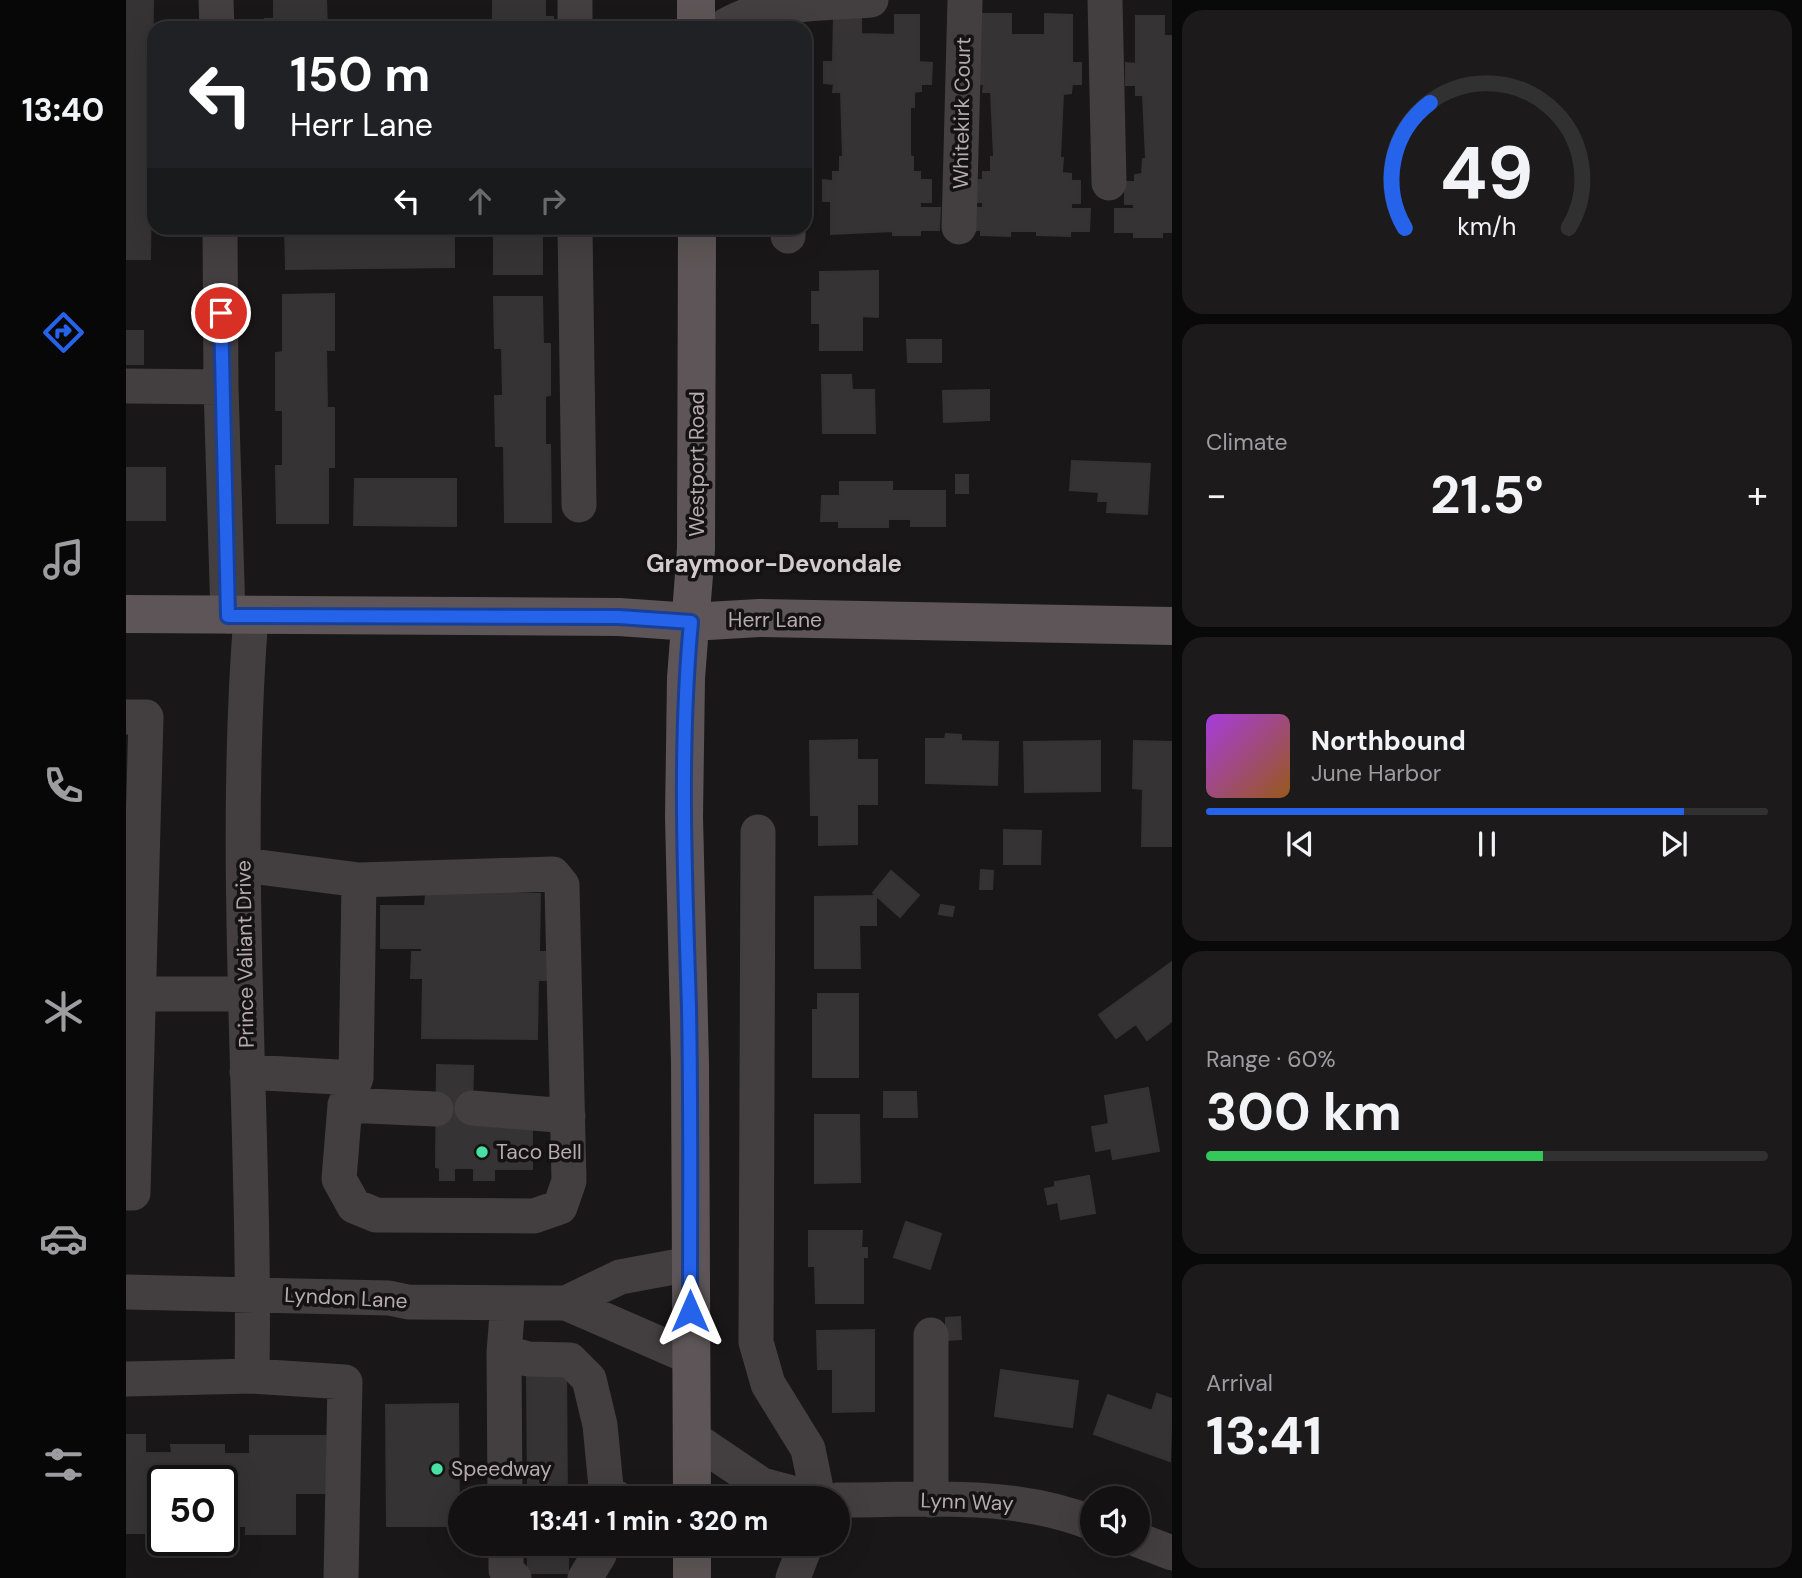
<!DOCTYPE html>
<html lang="en">
<head>
<meta charset="utf-8">
<style>
	body { margin:0; font-family:"DM Sans",sans-serif; background:#1c1a1b; color:#f1f3f6; height:100vh; display:flex; flex-direction:column; font-size:26px; white-space:nowrap }
	* { box-sizing:border-box; margin:0 }
	p { font-size:23px; color:#9d9d9f }
	.icon { flex:none; width:38px; height:38px; fill:none; stroke:currentColor; stroke-width:2; stroke-linecap:round; stroke-linejoin:round }
	.map { position:relative; flex:1; overflow:hidden }
	.side { display:flex; flex-direction:column; gap:10px; padding:10px; background:#0a090a; width:630px }
	.side>* { flex:none }
	.banner { position:absolute; left:21px; top:21px; width:665px; height:214px; border-radius:21px; box-shadow:0 7px 28px #0002,0 0 0 2px #323132; background:#202124; color:#fff; overflow:hidden }
	.controls { position:absolute; left:954px; top:1486px; display:grid; gap:14px }
	.controls a { display:grid; place-items:center; width:70px; height:70px; border-radius:50%; background:#131112; box-shadow:0 7px 28px #0002,0 0 0 2px #323132; font-size:35px }
	.speed { position:absolute; left:21px; top:1465px; display:flex; gap:14px; font-size:35px; font-weight:700; text-align:center }
	.speed>* { display:grid; place-content:center; width:91px; height:91px; border-radius:50%; background:#131112; box-shadow:0 7px 28px #0002,0 0 0 2px #323132; line-height:1 }
	.speed .limit { border:4px solid #111; border-radius:10px; background:#fff; color:#111 }
	.pin { position:absolute; display:grid; place-items:center; width:60px; height:60px; color:#fff; margin:-30px; border:4px solid #fff; border-radius:50%; box-shadow:0 2px 7px #0007 }
	.me { position:absolute; width:77px; margin:-38px; rotate:0deg; stroke-linejoin:round; filter:drop-shadow(0 0 5px #0008) }
	.turn { display:flex; align-items:center; gap:24px; height:147px; padding:0 28px; font-size:32px }
	.turn .icon { width:91px; height:91px; stroke-width:2.5 }
	.turn b { display:block; font-size:49px; line-height:60px }
	.lanes { display:flex; align-items:center; height:66px; padding:0 28px; background:#0003; justify-content:center; gap:35px; direction:ltr }
	.lanes .off { opacity:.35 }
	.big { font-size:52px; font-weight:700; line-height:1.1 }
	.side .tile { flex:1; display:flex; flex-direction:column; justify-content:center; gap:10px; min-width:0; padding:0 24px; border-radius:21px; background:#1c1a1b }
	.side .dial { align-items:center; gap:0 }
	.dial svg { height:182px; overflow:visible; fill:none; stroke:#323132; stroke-width:7; stroke-linecap:round; text-anchor:middle }
	.dial text { fill:#f1f3f6; stroke:none }
	.song { display:flex; align-items:center; gap:21px }
	.cover { width:84px; height:84px; border-radius:10px; background:linear-gradient(135deg,hsl(280 70% 55%),hsl(30 70% 35%)) }
	.played { height:7px; border-radius:4px; background:linear-gradient(90deg,#2563eb 85%,#323132 85%) }
	.keys { display:flex; justify-content:space-around; direction:ltr }
	.heat { display:flex; justify-content:space-between; align-items:center; font-size:38px; direction:ltr }
	.charge { height:10px; border-radius:5px; background:linear-gradient(90deg,#34c759 60%,#323132 0) }
	.trip { position:absolute; left:322px; top:1486px; width:402px; height:70px; border-radius:35px; background:#131112; box-shadow:0 7px 28px #0002,0 0 0 2px #323132; font-weight:700; line-height:70px; text-align:center }
	main { display:flex; flex:1; min-height:0 }
	.tabs { display:flex; flex-direction:column; width:126px; justify-content:space-around; align-items:center; background:#080707; color:#9d9d9f }
	.tabs .icon { width:49px; height:49px }
	.tabs .selected { color:#2563eb }
	.tabs b { font-size:32px; color:#f1f3f6 }
	.map>svg:first-child { display:block }
</style>
</head>
<body>
<main>
<nav class="tabs">
<b>13:40</b>
<svg class="icon selected" aria-label="directions" viewBox="0 0 24 24"><path d="M12 3l9 9-9 9-9-9zM9 14v-3h6M13 9l2 2-2 2"/></svg>
<svg class="icon" aria-label="music" viewBox="0 0 24 24"><path d="M9 18V5l10-2v13"/><circle cx="6" cy="18" r="3"/><circle cx="16" cy="16" r="3"/></svg>
<svg class="icon" aria-label="phone" viewBox="0 0 24 24"><path d="M5 4h4l2 5-3 2q2 4 5 5l2-3 5 2v4C11 20 4 13 5 4z"/></svg>
<svg class="icon" aria-label="climate" viewBox="0 0 24 24"><path d="M12 3v18M4 7l16 10M4 17L20 7"/></svg>
<svg class="icon" aria-label="car" viewBox="0 0 24 24"><path d="M5 17H2v-5l4-1 3-4h7l3 4 3 1v5h-3M9 17h6M6 11h13"/><circle cx="7" cy="17" r="2"/><circle cx="17" cy="17" r="2"/></svg>
<svg class="icon" aria-label="filters" viewBox="0 0 24 24"><path d="M4 7h16M4 17h16"/><circle cx="9" cy="7" r="2"/><circle cx="15" cy="17" r="2"/></svg>
</nav>
<div class="map">
<svg width="1046" height="1578" viewBox="0 0 1046 1578">
	<rect width="100%" height="100%" fill="#191718"/>
	<!-- building -->
	<path fill="#353333" stroke="#353232" stroke-width="2" d="M0,0H27L24,259H0Z
		M148,0H200L201,28H139V19H148Z
		M367,0H419V17H427L428,28H367Z
		M856,14H885V35H919V14L946,15V63H955V84H946L945,93L937,94L934,158H937L936,173L945,174V181H954V203H945V209H964L963,231H944V236L911,235V231H884V236L855,235V230H838V207L857,208V202H847V180H857V172H865V157H868L865,92H857L858,84H848V62H856Z
		M708,15H735V34L769,35V15H793V62L806,63L805,84H795V91L788,92V107H784V156L787,157V172H794V180H805V202H794V208H814L813,230H794V235H767V231L705,234V201H697V180L707,181V172H714V157H717L715,92H707L708,84L698,83V62H707Z
		M1010,16H1038V36H1046V232H1036V237H1008V232H989V209H1008V204H999V182H1009V175L1016,174L1017,159H1020L1017,95H1010V85H1000V63L1010,64Z
		M159,228H328V267L160,269Z
		M368,228H416V274H368Z
		M752,271V317L736,316V350H694V323H686V292H694V272Z
		M208,294V350H200L201,408H208V467H202V523H151L150,466H157V410H150V353L157,352V295Z
		M368,297H416L417,344H424V395L419,396V445H424L425,522H379L378,446H370L369,396H377L376,348H369Z
		M0,331H17V364H0Z
		M781,340H815V362H782Z
		M696,375H725L726,390H748L749,433H697Z
		M863,390V420L818,422L817,391Z
		M946,461L1024,464L1021,514L981,512L982,501H972L973,492L944,490Z
		M0,468H39V520H0Z
		M830,475H842V493H830Z
		M229,479H330V526L228,525Z
		M714,482H766V491H819V526H785V519H762V527H713V521H695L696,496H714Z
		M820,734L835,735V741L872,742L871,785L800,783V739H819Z
		M731,740V760H751V804H731V844L693,845V815H685L684,741Z
		M974,741V791L899,792L898,742Z
		M1008,741L1046,742V846H1016L1017,789L1007,788Z
		M878,830L915,831L914,864H878Z
		M855,870L867,871L866,889H854Z
		M765,871L793,895L774,917L747,893Z
		M300,893L414,894L413,952H423L422,980H412L411,1039L296,1038L297,978H285L286,952H296V948H255V906H299Z
		M750,896V925H733L734,968H689V897Z
		M815,905L828,907L826,916L813,914Z
		M1046,962V1021L1021,1040L1010,1024L990,1038L973,1015Z
		M692,994H732V1077H687V1010H692Z
		M311,1065L347,1066L346,1119H406V1169H368V1180H348V1168H328V1180H314V1168L310,1167Z
		M1022,1088L1033,1151L987,1159L985,1148L970,1151L966,1127L983,1124L979,1096Z
		M758,1092H790L791,1117H758Z
		M689,1115H733L734,1182L689,1183Z
		M963,1176L969,1213L935,1219L932,1202L922,1204L919,1189L929,1187V1182Z
		M780,1222L815,1234L804,1269L768,1257Z
		M683,1231H736L735,1248H741V1257H737V1303H690L689,1266H683Z
		M834,1317L835,1339L820,1340V1318Z
		M748,1330V1411L707,1412V1369H692L691,1331Z
		M440,1370L441,1498H402L401,1371Z
		M875,1370L952,1381L946,1427L869,1416Z
		M1031,1394L1046,1399L1044,1461L968,1434L982,1395L1026,1411Z
		M332,1404L333,1526H261L260,1405Z
		M0,1435H19V1453H46L45,1445H98V1454H124V1436H209V1493H169V1534H120V1526H96V1480H37V1527H19V1533H0Z
		M402,1544H442V1573H402Z"/>
	<g fill="none" stroke-linecap="round" stroke-linejoin="round">
		<!-- minor -->
		<path stroke="#433e3f" stroke-width="35" d="M90,0L91,28
			M449,0V28
			M979,0L983,183
			M596,28C637,1 697,4 745,0
			M833,227L839,0
			M94,228L95,387L102,616
			M449,228L453,505
			M662,236V228
			M0,386L95,387
			M125,616C105,869 130,1123 126,1376
			M0,717H20L7,1193H0
			M632,832L630,1342L642,1384L682,1449L692,1498
			M118,865L233,880
			M427,874L436,885L443,1181L434,1207L408,1216L250,1215L228,1206L213,1179L219,1105L230,1078L233,880Z
			M0,994H119
			M121,1072L230,1078
			M219,1105L310,1109
			M346,1108L442,1116
			M0,1292L263,1298L282,1302L440,1303L564,1357
			M382,1303L378,1352L402,1359L444,1360L463,1379L474,1425L481,1497L491,1498
			M440,1303L494,1277L564,1264
			M378,1352L379,1498
			M0,1379L126,1376L219,1382L215,1578
			M565,1437L636,1485L684,1498
			M712,1500C797,1500 885,1491 966,1523
			M805,1500V1335
			M1012,1540L1046,1553
			M380,1544V1570L388,1578
			M459,1578L473,1555L475,1544
			M667,1578L680,1544"/>
		<!-- major -->
		<path stroke="#5d5557" stroke-width="38" d="M570,0V28
			M0,614L493,617L565,622L633,618L1046,626
			M566,1498L564,1063L558,817L560,678L570,549L571,228
			M566,1578V1544"/>
	</g>
	<g fill="none" stroke-linecap="round" stroke-linejoin="round">
		<!-- route casing -->
		<g stroke="#184099" stroke-width="18">
			<path id="route" d="M95,313L102,616L493,617L565,622C553,750 559,880 563,1008C565,1109 564,1210 564,1311"/>
		</g>
		<!-- route -->
		<use href="#route" stroke="#2563eb" stroke-width="12"/>
	</g>
	<!-- markers -->
	<g fill="#47e2a3" stroke="#141213" stroke-width="2.5">
		<circle cx="356" cy="1152" r="7"/>
		<circle cx="311" cy="1469" r="7"/>
	</g>
	<g text-anchor="middle" dominant-baseline="central" stroke-width="7" stroke-linejoin="round" paint-order="stroke">
		<!-- street labels -->
		<g font-size="21" fill="#b8abb0" stroke="#141213">
			<text transform="translate(836 113) rotate(-89)">Whitekirk Court</text>
			<text transform="translate(571 464) rotate(-90)">Westport Road</text>
			<text x="649" y="620">Herr Lane</text>
			<text transform="translate(119 954) rotate(-91)">Prince Valiant Drive</text>
			<text transform="translate(220 1298) rotate(3)">Lyndon Lane</text>
			<text transform="translate(841 1502) rotate(2)">Lynn Way</text>
		</g>
		<!-- poi labels -->
		<g font-size="21" fill="#b8abb0" stroke="#141213" text-anchor="start">
			<text x="370" y="1152">Taco Bell</text>
			<text x="325" y="1469">Speedway</text>
		</g>
		<!-- quarter labels -->
		<g font-size="24" font-weight="bold" fill="#d4cbce" stroke="#141213">
			<text x="648" y="563">Graymoor-Devondale</text>
		</g>
	</g>
</svg>
<div class="controls">
<a><svg class="icon" aria-label="sound" viewBox="0 0 24 24"><path d="M4 9h4l5-4v14l-5-4H4zM17 9q2 3 0 6"/></svg></a>
</div>
<div class="speed"><div class="limit">50</div></div>
<div class="pin" style="left:95px;top:313px;background:#d93025"><svg class="icon" aria-label="arrive" viewBox="0 0 24 24"><path d="M6 21V4h12l-3 4 3 4H6"/></svg></div>
<svg class="me" style="left:564px;top:1311px" viewBox="-20 -20 40 40"><path d="M0-17L14 15 0 8-14 15z" fill="#2563eb" stroke="#fff" stroke-width="4"/></svg>
<div class="trip">13:41 · 1 min · 320 m</div>
<div class="banner">
<div class="turn"><svg class="icon" aria-label="left" viewBox="0 0 24 24"><path d="M17 20v-9H6M10 6l-5 5 5 5"/></svg><div><b>150 m</b>Herr Lane</div></div>
<div class="lanes"><svg class="icon" aria-label="left" viewBox="0 0 24 24"><path d="M17 20v-9H6M10 6l-5 5 5 5"/></svg><svg class="icon off" aria-label="ahead" viewBox="0 0 24 24"><path d="M12 20V5M6 11l6-6 6 6"/></svg><svg class="icon off" aria-label="right" viewBox="0 0 24 24"><path d="M7 20v-9h11M14 6l5 5-5 5"/></svg></div>
</div>
</div>
<section class="side">
<div class="tile dial"><svg viewBox="0 0 100 80">
<path d="M14 69A42 42 0 1 1 86 69"/>
<path d="M14 69A42 42 0 0 1 25 14" stroke="#2563eb"/>
<text x="50" y="56" font-size="32" font-weight="700">49</text>
<text x="50" y="72" font-size="11">km/h</text>
</svg></div>
<div class="tile"><p>Climate</p>
<div class="heat"><a>−</a><b class="big">21.5°</b><a>+</a></div>
</div>
<div class="tile">
<div class="song"><i class="cover"></i><div><b>Northbound</b><p>June Harbor</p></div></div>
<div class="played"></div>
<div class="keys"><svg class="icon" aria-label="previous" viewBox="0 0 24 24"><path d="M18 5L8 12l10 7zM5 5v14"/></svg><svg class="icon" aria-label="pause" viewBox="0 0 24 24"><path d="M8 5v14M16 5v14"/></svg><svg class="icon" aria-label="next" viewBox="0 0 24 24"><path d="M6 5l10 7-10 7zM19 5v14"/></svg></div>
</div>
<div class="tile"><p>Range · 60%</p><b class="big">300 km</b><div class="charge"></div></div>
<div class="tile"><p>Arrival</p><b class="big">13:41</b></div>
</section>
</main>
</body>
</html>
